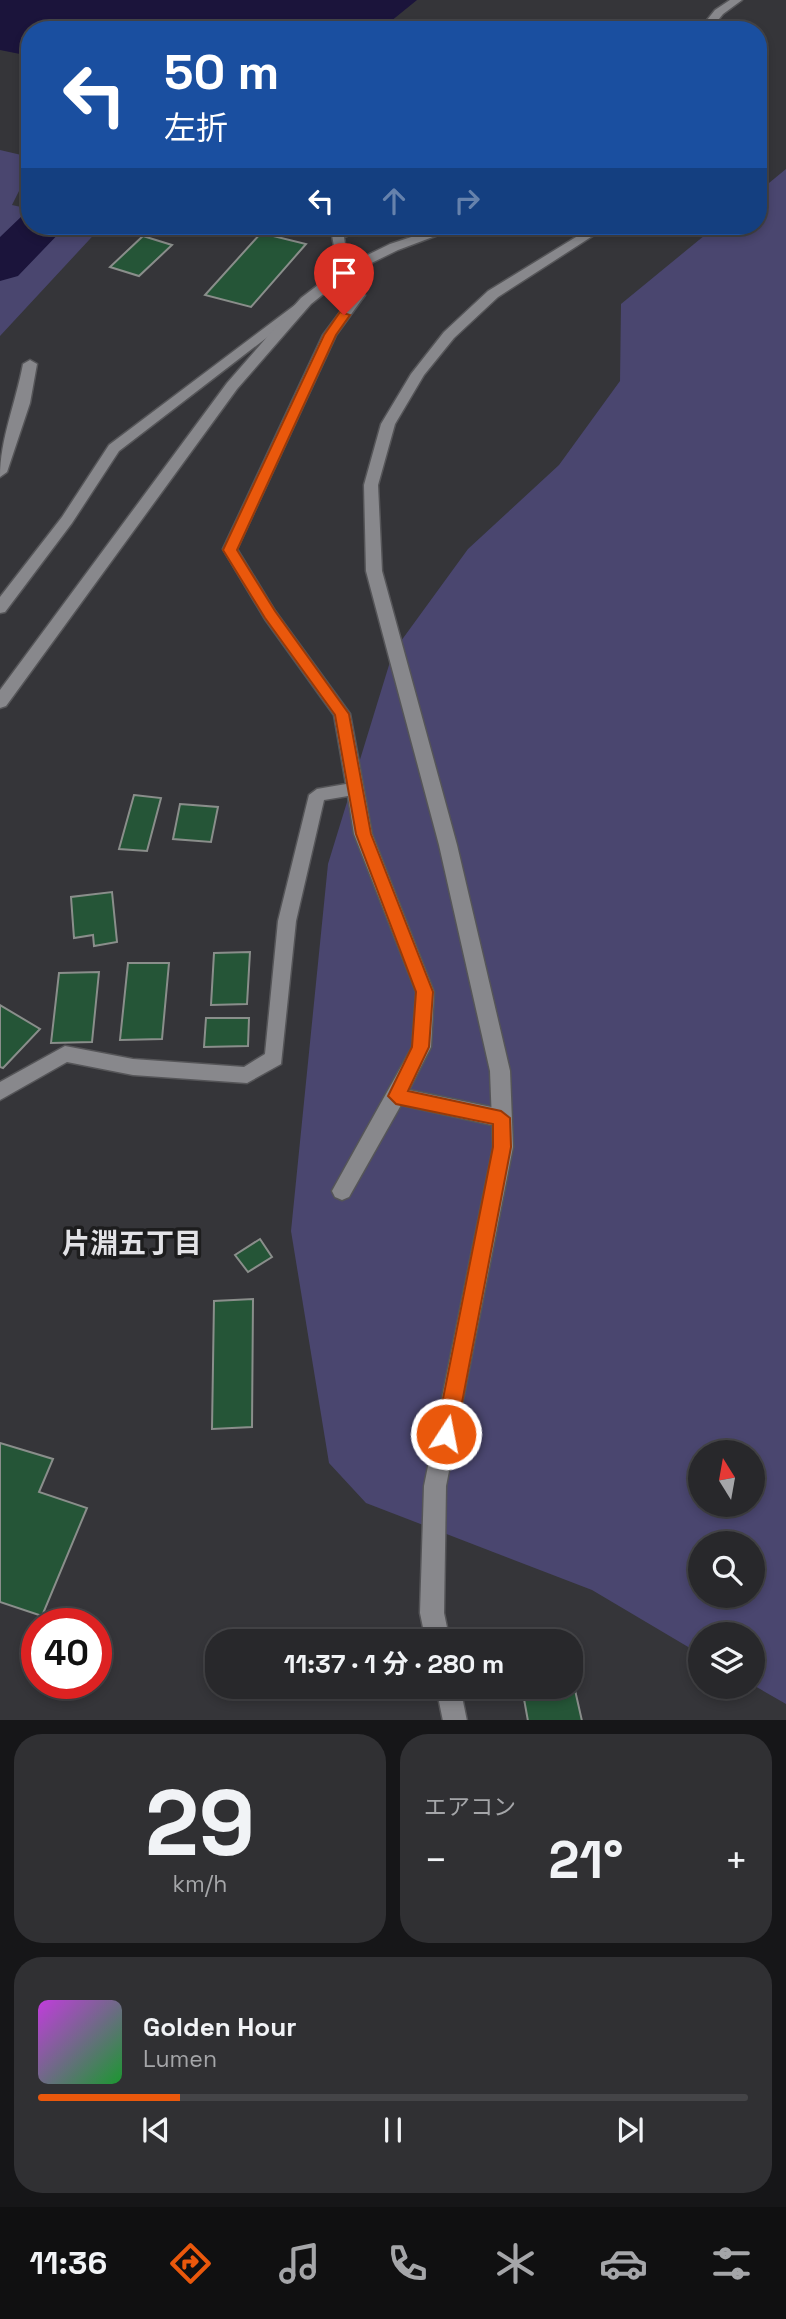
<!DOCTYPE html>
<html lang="ja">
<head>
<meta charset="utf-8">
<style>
	body { margin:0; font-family:"Space Grotesk","Noto Sans JP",sans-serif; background:#303033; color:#f1f3f6; height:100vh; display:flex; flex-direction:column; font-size:26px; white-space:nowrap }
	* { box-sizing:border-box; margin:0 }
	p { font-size:23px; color:#a5a6a9 }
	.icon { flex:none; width:38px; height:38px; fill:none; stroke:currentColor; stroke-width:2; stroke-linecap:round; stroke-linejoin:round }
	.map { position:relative; height:1720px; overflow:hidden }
	.sheet { display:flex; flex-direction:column; gap:14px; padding:14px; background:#161618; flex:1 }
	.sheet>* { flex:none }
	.hud { position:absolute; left:21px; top:21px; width:746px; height:214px; border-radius:28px; box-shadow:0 4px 10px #0003,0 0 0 2px #444447; background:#1a4fa0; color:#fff; overflow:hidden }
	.needle { width:46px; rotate:349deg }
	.tools { position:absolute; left:688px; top:1440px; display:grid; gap:14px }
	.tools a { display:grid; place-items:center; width:77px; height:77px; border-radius:50%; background:#28282b; box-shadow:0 4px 10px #0003,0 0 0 2px #444447; font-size:35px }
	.speed { position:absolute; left:21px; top:1608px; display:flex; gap:14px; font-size:35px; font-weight:700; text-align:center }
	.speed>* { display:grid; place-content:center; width:91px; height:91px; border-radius:50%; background:#28282b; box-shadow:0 4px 10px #0003,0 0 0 2px #444447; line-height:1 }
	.speed .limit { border:10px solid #d22; background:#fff; color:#111 }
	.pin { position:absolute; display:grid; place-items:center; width:60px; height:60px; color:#fff; margin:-72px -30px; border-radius:50% 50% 50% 0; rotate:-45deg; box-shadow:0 0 7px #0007 }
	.pin .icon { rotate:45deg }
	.me { position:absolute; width:77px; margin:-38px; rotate:11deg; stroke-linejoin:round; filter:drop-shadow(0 0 5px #0008) }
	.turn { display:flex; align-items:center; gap:24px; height:147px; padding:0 28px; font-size:32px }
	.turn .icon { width:91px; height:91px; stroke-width:2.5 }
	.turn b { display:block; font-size:49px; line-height:60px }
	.lanes { display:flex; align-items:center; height:66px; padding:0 28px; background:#0003; justify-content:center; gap:35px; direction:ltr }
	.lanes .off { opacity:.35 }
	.big { font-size:52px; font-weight:700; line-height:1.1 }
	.sheet .card { flex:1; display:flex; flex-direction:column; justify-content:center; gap:10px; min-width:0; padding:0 24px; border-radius:28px; background:#303033 }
	.sheet .dial { align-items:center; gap:0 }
	.dial b { font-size:91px; line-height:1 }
	.song { display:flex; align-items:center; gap:21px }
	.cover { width:84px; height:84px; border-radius:10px; background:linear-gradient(135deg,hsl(290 70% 55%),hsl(130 70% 35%)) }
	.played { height:7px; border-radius:4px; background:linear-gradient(90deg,#ea580c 20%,#444447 20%) }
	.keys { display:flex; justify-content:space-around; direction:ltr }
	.heat { display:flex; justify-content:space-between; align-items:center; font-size:38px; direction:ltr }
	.sheet .tiles { flex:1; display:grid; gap:14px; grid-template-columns:1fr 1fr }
	.card:last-child { grid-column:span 2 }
	.trip { position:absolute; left:205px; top:1629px; width:378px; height:70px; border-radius:28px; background:#28282b; box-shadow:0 4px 10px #0003,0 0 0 2px #444447; font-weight:700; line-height:70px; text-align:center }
	.dock { display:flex; height:112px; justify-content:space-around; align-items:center; background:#101011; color:#a5a6a9 }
	.dock .icon { width:49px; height:49px }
	.dock .current { color:#ea580c }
	.dock b { font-size:32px; color:#f1f3f6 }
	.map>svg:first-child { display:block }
</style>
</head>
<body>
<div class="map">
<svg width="786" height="1721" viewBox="0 0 786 1721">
	<rect width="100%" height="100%" fill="#353539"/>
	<!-- green -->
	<path fill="#4a466f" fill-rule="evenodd" d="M0,150L30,157V169L12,205L30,209V226H102L0,336Z
		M786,169V1704L753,1685L752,1634H700V1654L592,1590L366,1503L329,1463L291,1231L328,864L393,652L468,549L559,465L620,381L621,304L716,226H758V192ZM700,1452H752V1505H700ZM700,1544H752V1596H700Z"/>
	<!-- water -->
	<path fill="#1b143b" d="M0,0H417L380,30H30V56L0,50Z"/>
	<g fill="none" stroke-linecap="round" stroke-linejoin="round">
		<!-- river -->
		<path fill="#1b143b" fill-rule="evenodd" d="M30,214V226H66L18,276L0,281V237L23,215Z"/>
	</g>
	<!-- building -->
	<path fill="#255537" stroke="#8a8e8b" stroke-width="2" d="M479,21L485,30H468L464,22Z
		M261,233L306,244L251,307L205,295Z
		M143,236L172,245L139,276L110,267Z
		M134,795L161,798L147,851L119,849Z
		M180,804L218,807L211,842L173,839Z
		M112,892L117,942L94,946L93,935L74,938L71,897Z
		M250,952L247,1004L211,1005L214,953Z
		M128,963H169L162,1039L120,1040Z
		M99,972L92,1042L51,1043L59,973Z
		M0,1005L40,1029L3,1068L0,1067Z
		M206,1018H249L248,1046L204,1047Z
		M260,1239L272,1257L248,1272L235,1255Z
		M253,1299L252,1427L212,1429L214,1301Z
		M0,1443L53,1459L39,1492L87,1508L42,1616L0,1602Z
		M575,1690L582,1721H528L524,1699Z"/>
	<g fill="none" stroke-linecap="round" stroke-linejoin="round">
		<!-- service casing -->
		<g stroke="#555558" stroke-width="3">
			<path id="service" d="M354,226H372L344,237L349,272L339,275L332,235Z
				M30,360L37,364L30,403L7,472L0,477C0,439 16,402 23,364Z"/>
		</g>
		<!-- minor casing -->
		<g stroke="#555558" stroke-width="3">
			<path id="minor" d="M343,268L347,269L365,295L336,335L237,549L275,611L350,714L372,834L434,992L431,1047L409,1090L501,1109L508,1112L511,1118L508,1124L501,1127L401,1105L349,1197L342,1200L335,1197L332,1191L412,1047L416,992L354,834L348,796L324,800L296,921L281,1064L247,1083L133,1075L67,1062L0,1100V1082L65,1046L133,1059L244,1067L265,1054L278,921L309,795L317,789L346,784L334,715L265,619L223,549L323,335L353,295L337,272Z
				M299,302L305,306L304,309L119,451L72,523L5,612L0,613V597L62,517L109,445Z"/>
		</g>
		<!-- tertiary casing -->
		<g stroke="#555558" stroke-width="3">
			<path id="tertiary" d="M730,0H742L723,14L710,30H699L715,10Z
				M445,226H462L398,250L347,275L311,304L237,389L6,706L0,708V690L227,383L301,298L339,269L390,244Z
				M594,226H608L498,297L454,338L424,375L395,424L378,485L382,571L457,845L510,1071L513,1147L446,1486L444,1613L450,1642H426L420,1613L424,1486L493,1147L490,1071L439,845L366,571L364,485L381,424L411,374L444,332L488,291Z
				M436,1687H460L467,1721H443Z"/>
		</g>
		<!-- service -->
		<use href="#service" fill="#88888c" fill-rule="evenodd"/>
		<!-- minor -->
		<use href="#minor" fill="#88888c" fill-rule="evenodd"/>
		<!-- tertiary -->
		<use href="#tertiary" fill="#88888c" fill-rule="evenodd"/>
	</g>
	<!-- route -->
	<path fill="#ea580c" stroke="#983908" stroke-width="2" d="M340,312L350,315L336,335L237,550L275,611L349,714L371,834L433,992L429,1047L408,1091L501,1111L510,1118L511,1147L456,1434L453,1441L446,1444L439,1441L436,1434L493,1147V1124L396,1104L388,1096L412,1047L416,992L356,834L335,715L265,618L223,550L324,335Z"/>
	<g text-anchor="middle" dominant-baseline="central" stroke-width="7" stroke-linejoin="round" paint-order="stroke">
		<!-- neighbourhood labels -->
		<g font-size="28" font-weight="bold" fill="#e2e2e6" stroke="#1d1d1e">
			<text x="132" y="1243">片淵五丁目</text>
		</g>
	</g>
</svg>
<div class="tools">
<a><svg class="needle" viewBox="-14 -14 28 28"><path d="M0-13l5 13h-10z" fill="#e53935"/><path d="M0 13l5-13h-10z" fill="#a5a6a9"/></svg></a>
<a><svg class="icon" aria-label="search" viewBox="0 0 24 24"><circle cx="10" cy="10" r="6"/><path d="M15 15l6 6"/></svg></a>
<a><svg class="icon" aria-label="layers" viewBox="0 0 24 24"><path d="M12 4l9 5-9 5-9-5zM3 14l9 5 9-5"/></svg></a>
</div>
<div class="speed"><div class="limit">40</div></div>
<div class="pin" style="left:344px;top:315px;background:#d93025"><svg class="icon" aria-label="arrive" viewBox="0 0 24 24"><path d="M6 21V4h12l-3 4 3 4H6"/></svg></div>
<svg class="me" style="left:446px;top:1434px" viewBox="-20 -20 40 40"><circle r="17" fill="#ea580c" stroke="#fff" stroke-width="3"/><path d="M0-11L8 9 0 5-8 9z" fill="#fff"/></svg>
<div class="trip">11:37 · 1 分 · 280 m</div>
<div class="hud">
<div class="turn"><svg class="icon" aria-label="left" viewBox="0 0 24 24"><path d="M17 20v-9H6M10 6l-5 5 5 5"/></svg><div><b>50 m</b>左折</div></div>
<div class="lanes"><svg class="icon" aria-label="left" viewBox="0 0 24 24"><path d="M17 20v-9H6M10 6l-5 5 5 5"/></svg><svg class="icon off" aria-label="ahead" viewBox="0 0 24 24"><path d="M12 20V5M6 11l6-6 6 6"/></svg><svg class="icon off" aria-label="right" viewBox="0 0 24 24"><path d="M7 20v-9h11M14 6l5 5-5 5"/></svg></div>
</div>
</div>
<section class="sheet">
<div class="tiles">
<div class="card dial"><b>29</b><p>km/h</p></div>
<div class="card"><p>エアコン</p>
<div class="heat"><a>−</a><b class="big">21°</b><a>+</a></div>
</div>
<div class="card">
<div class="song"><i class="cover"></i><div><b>Golden Hour</b><p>Lumen</p></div></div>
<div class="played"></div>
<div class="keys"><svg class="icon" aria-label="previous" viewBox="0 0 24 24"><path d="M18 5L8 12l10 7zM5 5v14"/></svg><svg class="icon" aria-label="pause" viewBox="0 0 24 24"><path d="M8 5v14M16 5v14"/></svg><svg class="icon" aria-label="next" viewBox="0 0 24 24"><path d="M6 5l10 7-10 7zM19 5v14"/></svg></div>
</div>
</div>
</section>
<nav class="dock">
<b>11:36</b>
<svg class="icon current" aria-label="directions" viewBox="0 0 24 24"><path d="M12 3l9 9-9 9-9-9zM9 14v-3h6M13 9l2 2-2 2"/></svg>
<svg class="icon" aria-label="music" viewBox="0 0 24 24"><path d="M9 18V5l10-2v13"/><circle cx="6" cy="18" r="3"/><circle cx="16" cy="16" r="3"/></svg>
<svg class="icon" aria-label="phone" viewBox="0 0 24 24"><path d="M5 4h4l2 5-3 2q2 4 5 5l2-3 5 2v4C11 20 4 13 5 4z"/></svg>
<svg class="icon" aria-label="climate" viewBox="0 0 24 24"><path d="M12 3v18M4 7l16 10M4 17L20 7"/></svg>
<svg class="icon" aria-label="car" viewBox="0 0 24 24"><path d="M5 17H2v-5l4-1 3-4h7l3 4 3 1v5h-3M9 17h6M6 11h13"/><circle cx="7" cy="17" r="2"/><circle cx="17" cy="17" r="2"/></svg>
<svg class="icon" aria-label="filters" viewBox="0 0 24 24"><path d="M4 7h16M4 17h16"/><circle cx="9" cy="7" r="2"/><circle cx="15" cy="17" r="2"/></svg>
</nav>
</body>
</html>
